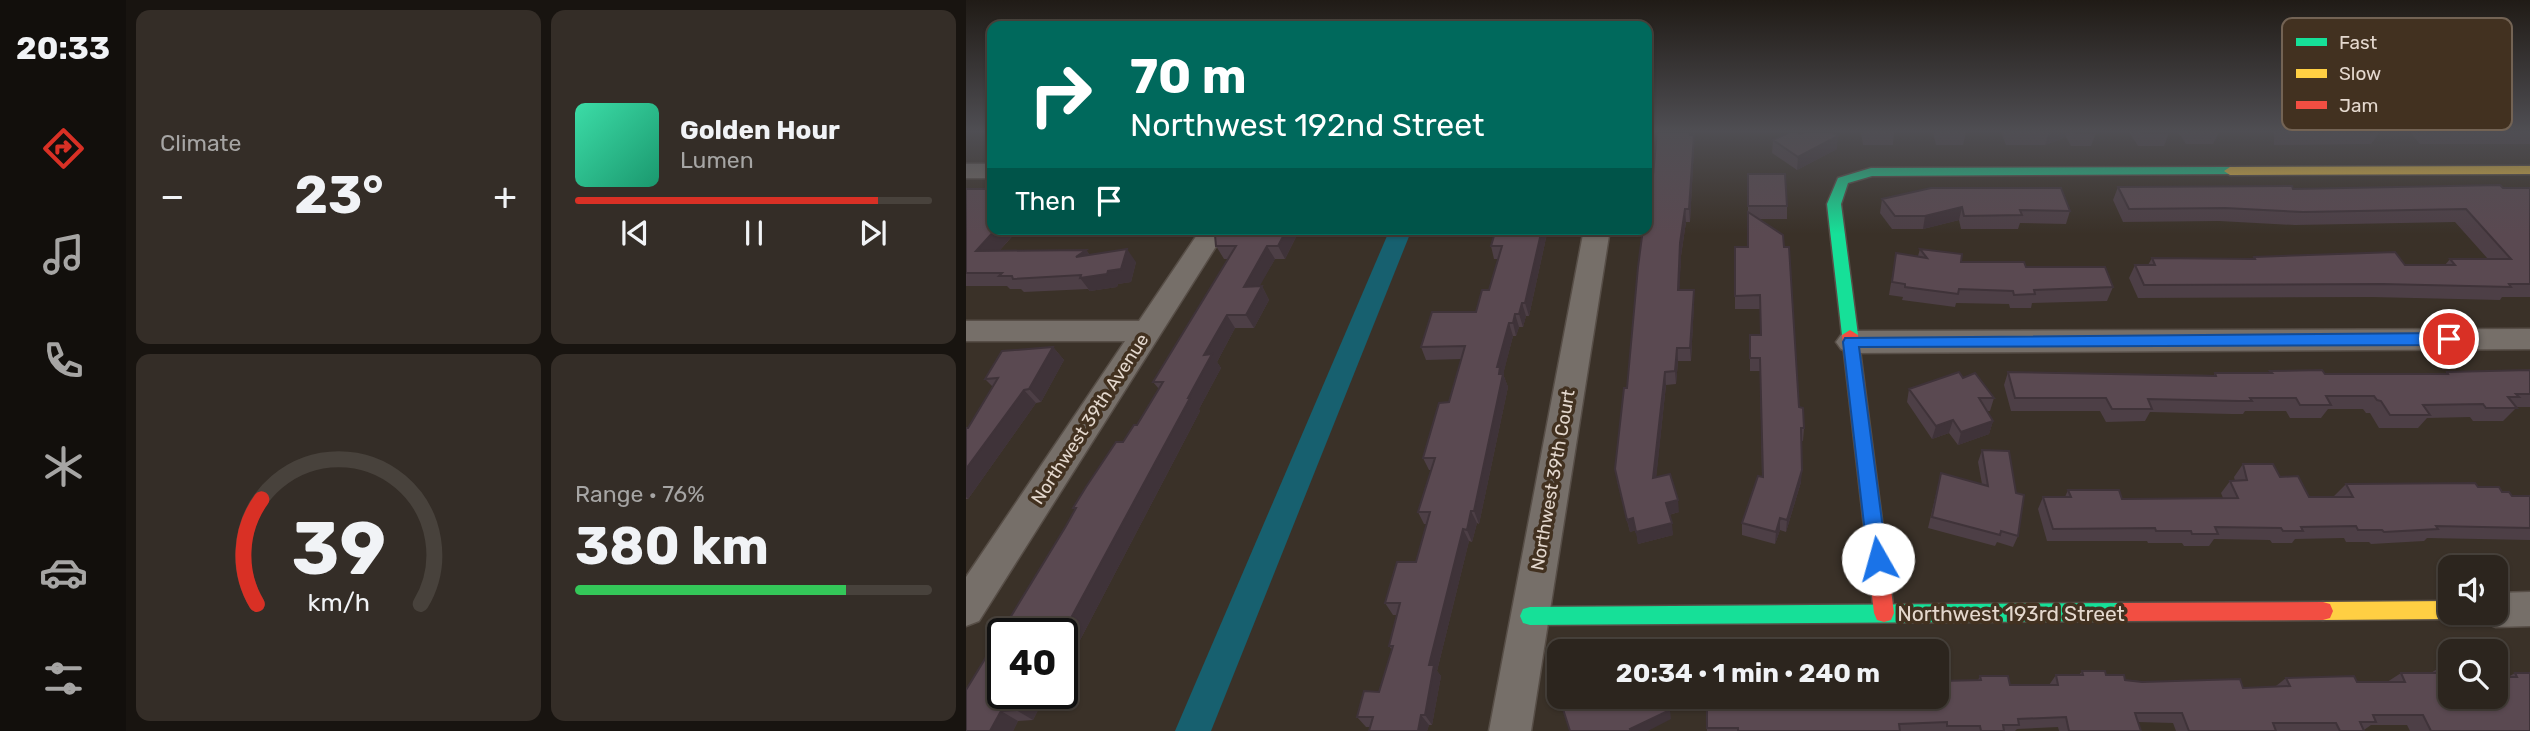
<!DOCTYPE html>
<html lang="en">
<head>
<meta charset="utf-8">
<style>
	body { margin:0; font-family:Rubik,sans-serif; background:#342d27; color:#f1f3f6; height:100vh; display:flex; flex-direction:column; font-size:26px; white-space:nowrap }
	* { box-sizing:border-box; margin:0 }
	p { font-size:23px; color:#a6a5a4 }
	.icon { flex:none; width:38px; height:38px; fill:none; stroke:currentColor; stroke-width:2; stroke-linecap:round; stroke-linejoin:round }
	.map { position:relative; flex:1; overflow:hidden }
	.sheet { display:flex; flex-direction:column; gap:10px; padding:10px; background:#181410; width:840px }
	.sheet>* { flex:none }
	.banner { position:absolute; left:21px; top:21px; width:665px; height:214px; border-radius:14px; box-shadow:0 2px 5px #0004,0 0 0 2px #48423c; background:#00695c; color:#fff; overflow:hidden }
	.tools { position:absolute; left:1472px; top:555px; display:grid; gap:14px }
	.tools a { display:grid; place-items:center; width:70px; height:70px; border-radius:14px; background:#2c251e; box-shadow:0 2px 5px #0004,0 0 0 2px #48423c; font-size:35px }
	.speed { position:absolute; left:21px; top:618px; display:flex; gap:14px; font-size:35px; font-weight:700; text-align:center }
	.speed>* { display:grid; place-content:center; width:91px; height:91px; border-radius:50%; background:#2c251e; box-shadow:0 2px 5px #0004,0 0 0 2px #48423c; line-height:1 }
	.speed .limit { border:4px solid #111; border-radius:10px; background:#fff; color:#111 }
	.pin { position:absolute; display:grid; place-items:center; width:60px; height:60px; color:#fff; margin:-30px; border:4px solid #fff; border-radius:50%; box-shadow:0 2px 7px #0007 }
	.me { position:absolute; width:77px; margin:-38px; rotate:353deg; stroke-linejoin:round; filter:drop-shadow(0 0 5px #0008) }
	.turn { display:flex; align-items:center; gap:24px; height:147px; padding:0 28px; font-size:32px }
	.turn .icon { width:91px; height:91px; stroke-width:2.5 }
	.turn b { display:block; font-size:49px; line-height:60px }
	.then { display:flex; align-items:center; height:66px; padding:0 28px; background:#0003; gap:14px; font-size:26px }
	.big { font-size:52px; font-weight:700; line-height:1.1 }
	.sheet .widget { flex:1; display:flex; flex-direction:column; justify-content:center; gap:10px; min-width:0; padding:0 24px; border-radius:14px; background:#342d27 }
	.sheet .dial { align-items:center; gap:0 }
	.dial svg { height:182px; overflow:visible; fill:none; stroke:#48423c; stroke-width:7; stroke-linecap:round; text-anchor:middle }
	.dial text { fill:#f1f3f6; stroke:none }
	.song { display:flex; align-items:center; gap:21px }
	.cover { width:84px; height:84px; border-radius:10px; background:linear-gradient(135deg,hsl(160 70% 55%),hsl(160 70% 35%)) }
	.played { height:7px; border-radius:4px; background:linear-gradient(90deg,#d93025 85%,#48423c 85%) }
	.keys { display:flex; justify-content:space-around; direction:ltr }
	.heat { display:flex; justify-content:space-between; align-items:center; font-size:38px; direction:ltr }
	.charge { height:10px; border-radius:5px; background:linear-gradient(90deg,#34c759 76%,#48423c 0) }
	.sheet .tiles { flex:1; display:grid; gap:10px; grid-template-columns:repeat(2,1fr) }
	.trip { position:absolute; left:581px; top:639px; width:402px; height:70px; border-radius:14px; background:#2c251e; box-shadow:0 2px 5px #0004,0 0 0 2px #48423c; font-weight:700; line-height:70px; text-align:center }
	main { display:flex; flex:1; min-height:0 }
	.menu { display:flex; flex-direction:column; width:126px; justify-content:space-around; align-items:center; background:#120f0c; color:#a6a5a4 }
	.menu .icon { width:49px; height:49px }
	.menu .current { color:#d93025 }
	.menu b { font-size:32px; color:#f1f3f6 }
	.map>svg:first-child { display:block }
</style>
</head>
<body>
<main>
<nav class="menu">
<b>20:33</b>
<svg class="icon current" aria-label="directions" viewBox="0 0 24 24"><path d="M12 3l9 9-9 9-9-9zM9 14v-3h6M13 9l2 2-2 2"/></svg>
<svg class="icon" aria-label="music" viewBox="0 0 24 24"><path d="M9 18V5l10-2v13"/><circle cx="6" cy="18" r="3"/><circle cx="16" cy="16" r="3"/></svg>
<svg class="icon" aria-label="phone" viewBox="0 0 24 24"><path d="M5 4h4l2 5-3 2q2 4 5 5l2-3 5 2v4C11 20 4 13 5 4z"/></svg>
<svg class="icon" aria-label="climate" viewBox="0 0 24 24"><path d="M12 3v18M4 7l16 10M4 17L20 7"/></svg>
<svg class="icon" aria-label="car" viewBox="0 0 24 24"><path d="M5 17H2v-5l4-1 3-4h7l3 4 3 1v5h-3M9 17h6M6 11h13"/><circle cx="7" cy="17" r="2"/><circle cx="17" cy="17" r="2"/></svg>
<svg class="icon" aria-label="filters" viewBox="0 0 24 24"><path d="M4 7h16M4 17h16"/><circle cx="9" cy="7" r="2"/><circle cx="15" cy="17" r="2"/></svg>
</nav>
<section class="sheet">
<div class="tiles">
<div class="widget"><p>Climate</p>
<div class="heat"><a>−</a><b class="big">23°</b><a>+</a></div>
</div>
<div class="widget">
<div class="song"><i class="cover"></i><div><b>Golden Hour</b><p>Lumen</p></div></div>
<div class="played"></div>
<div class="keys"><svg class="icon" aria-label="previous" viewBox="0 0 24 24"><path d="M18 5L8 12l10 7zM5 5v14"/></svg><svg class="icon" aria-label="pause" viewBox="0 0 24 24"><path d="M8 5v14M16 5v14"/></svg><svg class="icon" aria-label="next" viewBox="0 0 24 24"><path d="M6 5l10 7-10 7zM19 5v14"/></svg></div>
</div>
<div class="widget dial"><svg viewBox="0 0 100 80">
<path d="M14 69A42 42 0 1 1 86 69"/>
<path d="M14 69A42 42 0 0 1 16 23" stroke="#d93025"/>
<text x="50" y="56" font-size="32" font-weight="700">39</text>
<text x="50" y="72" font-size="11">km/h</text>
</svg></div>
<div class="widget"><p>Range · 76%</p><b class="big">380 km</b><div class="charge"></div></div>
</div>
</section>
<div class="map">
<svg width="1564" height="731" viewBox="0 0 1564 731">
	<rect width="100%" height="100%" fill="#3a3128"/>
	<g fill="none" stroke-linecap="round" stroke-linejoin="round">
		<!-- canal -->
		<path fill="#17606f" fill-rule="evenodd" d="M424,229H446L245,731H209Z"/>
		<!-- street casing -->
		<g stroke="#574e47" stroke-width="3">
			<path id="street" d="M0,164H26V178H0Z
				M235,229H261L13,621L0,626V577L159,341H0V321H173Z
				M618,229H644L565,731H523Z
				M1564,329V349L885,353L875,349L870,342L875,335L885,331Z
				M1564,592V626L1530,627L1517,622L1512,612H1530V593Z"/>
		</g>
		<!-- fast casing -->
		<g stroke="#574e47" stroke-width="3">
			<path id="fast" d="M1264,167L1270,171L1268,174L906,176L882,183L875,204L892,335L884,340L876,335L861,204L872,178L905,168Z
				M1156,603L1163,605L1166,612L1163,619L1156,621L564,625L557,623L554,616L557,609L564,607Z"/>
		</g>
		<!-- slow casing -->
		<g stroke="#574e47" stroke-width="3">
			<path id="slow" d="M1564,166V174L1264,175L1258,171L1264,167Z
				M1484,601V612H1493L1491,617L1484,619L1357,620L1350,618L1347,611L1350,604L1357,602Z"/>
		</g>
		<!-- jam casing -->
		<g stroke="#574e47" stroke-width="3">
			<path id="jam" d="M884,330L892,335L928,613L925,620L918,622L911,620L908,613L876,335Z
				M1357,602L1364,604L1367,611L1364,618L1357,620L1156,621L1149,619L1146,612L1149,605L1156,603Z"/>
		</g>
		<!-- street -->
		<use href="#street" fill="#766f69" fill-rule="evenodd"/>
		<!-- fast -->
		<use href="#fast" fill="#16e098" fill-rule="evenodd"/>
		<!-- slow -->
		<use href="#slow" fill="#ffcf43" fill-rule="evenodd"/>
		<!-- jam -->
		<use href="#jam" fill="#f24e42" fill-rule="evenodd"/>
	</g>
	<!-- wall -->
	<path fill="#4d3f46" d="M895,132H928L927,145H897Z
		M967,132H1000L997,145H970Z
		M1035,132H1129L1130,133L1125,146H1105L1100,137L1079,145H1040Z
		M1163,132H1203V133L1198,146H1172Z
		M1212,132H1253L1247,144H1220Z
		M1308,132H1414L1405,144L1308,145Z
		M1444,132H1564V144H1454Z
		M834,134L871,149L831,170L806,153L807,140Z
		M726,135L728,147L724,222H720L715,256L713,290H728V303L725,361H712L710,384L700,385L690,477L713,512L703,515L707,535L672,544L670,530L664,532L651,481L661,388Z
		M782,174L821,206V219H793L818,247L833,407L838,428L837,441H835V482L820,532L814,530L809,544L776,535V523L796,477L794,371H784V335H794V309H769V247H782Z
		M1152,187L1327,189L1564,188V297H1536L1534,300L1406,297L1172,298L1163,278L1169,265H1182L1186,258L1287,259L1288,257L1439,265H1479L1484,259H1522L1489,222L1329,225L1253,221L1157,222L1147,200Z
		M0,189L26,229H53L34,250H120L124,255L170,262L165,282L152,284L151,287L124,291L122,289L58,292L55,289H44L41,286H0Z
		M916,199L1104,211L1100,224L1054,223L1052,229H995L993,220L957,229H926L914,213Z
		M134,229H170L166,233Z
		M283,229H334L319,259H309L293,286H296L303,300L288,328H269L251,362L255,368L233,409L234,411L113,642L96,643V634H37V693H75L79,696L67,720L52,721L47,731H0V690L100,526L109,510L107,508L120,487L150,442H157L168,425H171L193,389L187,382L262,259H258L250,246L249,235Z
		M582,229L563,316H560L557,327H553L550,336H547L537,374L542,387L513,524L511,523L506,542L503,541L471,671L475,676L466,725H463L461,731H403L404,727H400L391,717L413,692L426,650L423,646L431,615H427L419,603L450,562L461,524H458L452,512L465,470H463L457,458L483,402L495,359L460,360L455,347L510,312L523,290L532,259H528L525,246Z
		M954,249L995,262L1060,267L1147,287L1141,301L1066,303L1065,308H1044L1043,304L990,303L989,307L936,300L937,297L923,295L930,253L952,256Z
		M87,347L98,360L75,402L70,403L2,499H0V428H2L27,387L19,379Z
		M1564,370V407H1551L1537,421H1507L1504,417L1461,418L1452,428H1413L1404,413H1400L1397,409H1362L1355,418H1324L1320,411H1279L1277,414H1265L1184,412L1179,421L1140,422L1134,411H1045L1038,385L1042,372L1248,375L1249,373H1303L1304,371L1359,374H1479L1481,372Z
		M997,378L1028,398L1024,411H1021L1027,421L1023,434L992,445L983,433L966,439L941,402L943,389Z
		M1016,450L1052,536L1047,547L1031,542L1029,546L962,528L975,473L1016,484L1012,462Z
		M1277,464L1314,477L1343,497L1368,496L1380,484L1512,487L1536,492L1546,496H1564V540L1461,538L1458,541L1405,544L1403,542H1380L1378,538L1329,539L1326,543H1306L1304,540L1248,539L1243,546H1218L1216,543H1182L1181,541H1081L1072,509L1077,497H1099L1102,490L1156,499L1257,498L1255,493L1264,481H1269L1268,477Z
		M1471,669L1484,696L1542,677L1549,673H1564V731H1444L1441,725H1405L1398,730V731H1210L1207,723L1172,722L1175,731H1093L1092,727L1051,729L1049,731H741V728L971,696V688L974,681L1012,680L1014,676L1044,685H1083L1090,675H1113L1116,671L1140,675L1159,680L1277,688L1310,686L1320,678L1391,682H1421L1435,673H1465Z"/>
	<!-- shaded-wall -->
	<path fill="#3f3339" d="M1083,132H1102L1100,137L1079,145Z
		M728,135V147L724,222L723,209Z
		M872,136L871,149L831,170L832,157Z
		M996,207L993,220L957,229L959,216Z
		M719,209L720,222L715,256L713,303L712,290L714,243Z
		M30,229H52L22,264L10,251Z
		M321,229H334L319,259L312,246Z
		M576,229H582L563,316L559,303Z
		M301,246L309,259L286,300L278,287Z
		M161,249L170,262L165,282L152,284L151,287L124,291L114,278L142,271Z
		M120,250L130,263L110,257Z
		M296,286L303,300L288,328L280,315Z
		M728,290V303L725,361L724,348Z
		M556,303L560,316L557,327L553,314Z
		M549,314L553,327L550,336L547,323Z
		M261,315L269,328L251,362L255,368L233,409L234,411L113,642L98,631L222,398L238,355Z
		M543,323L547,336L537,375V374L542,387L513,524L508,511L531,367Z
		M87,347L98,360L75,402L63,389Z
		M711,348L712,361L710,384L709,371Z
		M699,372L700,385L689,490L687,478Z
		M58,390L70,403L2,499L0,497V469Z
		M987,420L983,433L966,439L970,426Z
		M1027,421L1023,434L992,445L995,432Z
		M836,470L835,482L820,532L821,520Z
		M712,500L713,512L702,515L700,503Z
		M505,511L511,523L506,542L501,530Z
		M667,518L670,530L664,532L661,520Z
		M814,518V530L809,544L810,532Z
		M706,523L707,535L672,544L670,532Z
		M497,529L503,541L471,671L475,676L466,725L459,715L463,665Z
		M59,693H75L79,696L67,720L50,710Z
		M704,710L705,719L682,731H665L664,729Z
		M35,711L52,721L47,731H24Z
		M455,715L463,725L461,731H452Z"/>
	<!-- building -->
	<path fill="#5a4951" stroke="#3f3339" stroke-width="2" d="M691,132H724V135H728L723,209H719L714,243L712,290H728L724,348H711L709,371L699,372L687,478L704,474L712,500L700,503L706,523L670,532L667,518L661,520L649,469L658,388H661L672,267L677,229H681V200L684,175H687Z
		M824,132H831L834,134L839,132H865L872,136L832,157L807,140Z
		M1108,132H1129L1130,133H1109Z
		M1176,132H1203V133H1177Z
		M782,174H819L821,206H782Z
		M1534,185L1537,188H1564V284H1543L1545,287L1416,284L1178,285L1169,265H1189L1186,258L1289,259L1288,257L1429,252L1439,265H1489L1484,259H1545L1500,209L1337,212L1259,208L1163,209L1152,187L1326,186L1327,189Z
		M965,188H1095L1104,211L1054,210L1056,215L998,216L996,207L959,216H929L916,199Z
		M0,189H26V229H30L10,251L120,250L110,257L161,249L155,269L142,271L141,274L114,278L115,275L47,279L46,276H33L36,273H0Z
		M782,212L817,235L818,247H823L833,407L837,408L838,428H835L836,470L821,520L814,518L810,532L776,523L792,476L797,477L794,358H784V335H795L794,295L769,296V247H782Z
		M283,229H321L312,246H301L278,287L296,286L280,315H261L238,355L246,354L222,398H224L98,631H82L80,634H37V693H59L50,710L35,711L24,731H0V690L100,526L110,508H107L120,487L150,442H157L168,425H171L197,382H187L270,246H250L249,235Z
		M530,229H576L559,303H556L553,314H549L547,323H543L531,367H534L533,374H537L508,511H505L501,530L497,529L463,665H468L459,715H455L452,731H403L407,717H391L398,691L413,692L427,646H423L434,603H419L431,562H450L464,512H452L469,458H457L473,403L483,402L499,346L455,347L466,312H510L516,290H523L536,246H525Z
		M954,249L996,254L995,262H1058L1060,267H1139L1147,287L1068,290L1069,294L1048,295L1047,291L993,289L992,294L939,287V284L926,282L930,253L961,258Z
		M87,347L63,389L58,390L0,469V428H2L32,378L19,379L36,351Z
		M1356,370L1359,374H1482L1481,372L1564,370V394H1550L1553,397H1542L1551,408H1520L1517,404L1457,405L1464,415H1424L1415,401L1411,400L1408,396H1360L1365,405H1334L1330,398H1284L1286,401H1273L1182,399L1186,409H1146L1140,398H1049L1042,372L1250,376L1249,373H1306L1304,371Z
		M993,372L997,378L1009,373L1028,398H1013L1027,421L995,432L987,420L970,426L943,389Z
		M1016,450L1043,451L1050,493L1058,495L1052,536L1035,531L1034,535L966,517L975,473L1022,486Z
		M1277,464H1307L1314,477L1332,476L1343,497H1387L1380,484L1509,483L1512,487H1533L1536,492H1543L1546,496H1564V528L1470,526L1472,529L1418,532L1416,530H1392L1390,526L1335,527L1337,531H1317L1315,528L1249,527L1252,534H1226L1225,531H1190L1189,528L1087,529L1077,497H1105L1102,490H1153L1156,499L1272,498L1264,481L1281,480Z
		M1471,669H1484V696H1530V677H1551L1549,673H1564V731H1465L1457,715H1407L1410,722H1394L1398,731H1374L1370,723H1307L1310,731H1223L1216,713H1169L1175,731H1103L1100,717L1052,719L1053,725H1037L1038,731H1015L1014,726H981V722L933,724L934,731H772V728H741V696H971V689H976L974,681L1015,680L1014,676H1042L1044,685H1092L1090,675H1117L1116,671H1139L1140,675H1158L1159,680L1176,682L1274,679L1277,688L1324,686L1320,678L1388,676L1391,682H1439L1435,673H1473Z
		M620,696H698L704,710L664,729L665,731H604L597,709Z"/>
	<!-- sky -->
	<linearGradient id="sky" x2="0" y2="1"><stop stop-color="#201b16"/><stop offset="0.56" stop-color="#4f4e53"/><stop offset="1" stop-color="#4f4e53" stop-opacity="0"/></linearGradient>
	<rect width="1564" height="234" fill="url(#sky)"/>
	<!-- route -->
	<path fill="#1a73e8" stroke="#114b97" stroke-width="2" d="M1483,333L1490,339L1483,345L893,347L921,559L918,565L912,568L905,565L902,559L877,342L879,338Z"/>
	<g text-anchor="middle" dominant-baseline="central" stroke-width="7" stroke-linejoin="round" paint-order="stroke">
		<!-- street labels -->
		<g font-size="18" fill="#e4d8ce" stroke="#423120">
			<text transform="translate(124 419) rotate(-57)">Northwest 39th Avenue</text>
			<text transform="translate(587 480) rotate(-80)">Northwest 39th Court</text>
		</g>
		<!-- near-street labels -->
		<g font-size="21" fill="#e4d8ce" stroke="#423120">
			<text x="1045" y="613">Northwest 193rd Street</text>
		</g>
	</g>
	<!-- legend -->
	<rect x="1316" y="18" width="230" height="112" rx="10" fill="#423120" stroke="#736354" stroke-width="2"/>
	<rect x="1330" y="38" width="31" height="8" fill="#16e098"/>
	<rect x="1330" y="69" width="31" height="9" fill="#ffcf43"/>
	<rect x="1330" y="101" width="31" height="8" fill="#f24e42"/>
	<g font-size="19" fill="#e4d8ce">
		<text x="1373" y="49">Fast</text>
		<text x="1373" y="80">Slow</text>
		<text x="1373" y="112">Jam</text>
	</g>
</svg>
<div class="tools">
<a><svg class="icon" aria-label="sound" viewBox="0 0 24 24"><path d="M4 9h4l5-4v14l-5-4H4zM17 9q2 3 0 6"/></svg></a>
<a><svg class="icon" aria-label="search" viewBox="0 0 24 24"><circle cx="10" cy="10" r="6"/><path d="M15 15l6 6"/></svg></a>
</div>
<div class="speed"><div class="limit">40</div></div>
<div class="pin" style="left:1483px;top:339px;background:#d93025"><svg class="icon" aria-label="arrive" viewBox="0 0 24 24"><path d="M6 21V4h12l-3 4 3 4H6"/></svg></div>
<svg class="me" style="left:912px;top:559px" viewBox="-20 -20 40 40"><circle r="19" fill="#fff"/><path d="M0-13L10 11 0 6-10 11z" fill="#1a73e8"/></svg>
<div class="trip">20:34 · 1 min · 240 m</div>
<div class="banner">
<div class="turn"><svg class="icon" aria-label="right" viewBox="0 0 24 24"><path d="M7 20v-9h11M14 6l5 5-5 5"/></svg><div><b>70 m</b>Northwest 192nd Street</div></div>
<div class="then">Then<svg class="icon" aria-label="arrive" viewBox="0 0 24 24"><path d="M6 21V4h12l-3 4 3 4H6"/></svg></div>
</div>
</div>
</main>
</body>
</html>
